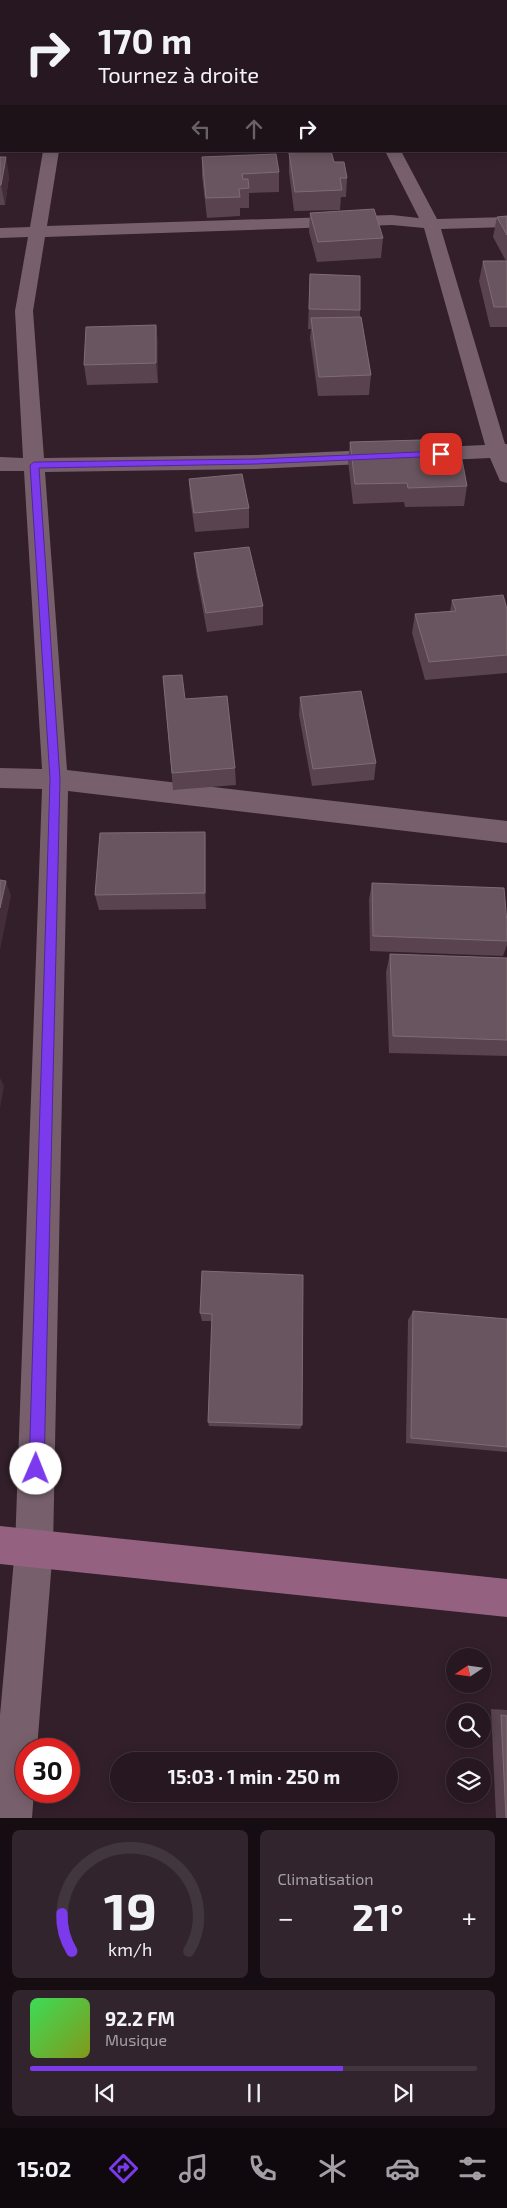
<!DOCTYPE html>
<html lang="fr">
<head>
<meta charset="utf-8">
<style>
	body { margin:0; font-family:"Exo 2",sans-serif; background:#32242d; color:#f1f3f6; height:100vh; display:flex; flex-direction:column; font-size:19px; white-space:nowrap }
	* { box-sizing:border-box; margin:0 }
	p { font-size:16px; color:#a49fa5 }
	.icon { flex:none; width:28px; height:28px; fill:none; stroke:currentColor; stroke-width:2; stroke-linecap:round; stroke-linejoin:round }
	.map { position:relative; height:1818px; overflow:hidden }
	.panel { display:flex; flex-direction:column; gap:12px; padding:12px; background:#150d12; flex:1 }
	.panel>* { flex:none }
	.top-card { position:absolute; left:0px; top:0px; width:508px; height:152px; box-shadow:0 2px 12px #0003,0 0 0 1px #42363e; background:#261720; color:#f1f3f6; overflow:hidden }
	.needle { width:32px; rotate:257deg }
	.tools { position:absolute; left:446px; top:1648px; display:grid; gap:10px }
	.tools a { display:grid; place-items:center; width:45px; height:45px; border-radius:50%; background:#261720; box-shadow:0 2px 12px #0003,0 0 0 1px #42363e; font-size:25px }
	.speed { position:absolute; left:15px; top:1738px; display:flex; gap:10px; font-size:25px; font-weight:700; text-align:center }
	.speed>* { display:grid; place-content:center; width:65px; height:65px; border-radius:50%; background:#261720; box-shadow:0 2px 12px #0003,0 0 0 1px #42363e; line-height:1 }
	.speed .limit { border:8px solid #d22; background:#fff; color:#111 }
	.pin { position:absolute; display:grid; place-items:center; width:42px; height:42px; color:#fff; margin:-21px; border-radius:10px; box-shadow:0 2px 8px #0006 }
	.me { position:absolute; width:55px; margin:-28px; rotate:1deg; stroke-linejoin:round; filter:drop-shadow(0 0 4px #0008) }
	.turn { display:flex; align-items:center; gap:18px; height:105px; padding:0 15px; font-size:22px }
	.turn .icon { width:65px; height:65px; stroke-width:2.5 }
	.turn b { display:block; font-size:35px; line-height:42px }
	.lanes { display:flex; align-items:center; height:48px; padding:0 15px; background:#0003; justify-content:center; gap:25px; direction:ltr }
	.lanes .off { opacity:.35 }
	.big { font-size:38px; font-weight:700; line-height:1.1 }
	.panel .tile { flex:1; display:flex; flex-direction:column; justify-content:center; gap:8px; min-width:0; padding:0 18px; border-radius:8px; background:#32242d }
	.panel .dial { align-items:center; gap:0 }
	.dial svg { height:130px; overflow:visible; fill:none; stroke:#42363e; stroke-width:7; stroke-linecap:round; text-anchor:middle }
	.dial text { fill:#f1f3f6; stroke:none }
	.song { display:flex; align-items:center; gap:15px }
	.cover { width:60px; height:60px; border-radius:8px; background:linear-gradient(135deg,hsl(130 70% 55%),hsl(70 70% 35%)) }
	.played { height:5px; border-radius:2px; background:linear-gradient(90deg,#7c3aed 70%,#42363e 70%) }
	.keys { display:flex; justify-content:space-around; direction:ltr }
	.heat { display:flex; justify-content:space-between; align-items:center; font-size:28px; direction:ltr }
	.panel .tiles { flex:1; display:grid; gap:12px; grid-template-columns:1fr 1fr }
	.tile:last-child { grid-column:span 2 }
	.trip { position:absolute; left:110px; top:1752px; width:288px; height:50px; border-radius:25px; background:#261720; box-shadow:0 2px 12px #0003,0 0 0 1px #42363e; font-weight:700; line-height:50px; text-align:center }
	.tabs { display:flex; height:80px; justify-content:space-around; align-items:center; background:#0f090d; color:#a49fa5 }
	.tabs .icon { width:35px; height:35px }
	.tabs .on { color:#7c3aed }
	.tabs b { font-size:22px; color:#f1f3f6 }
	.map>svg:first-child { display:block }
</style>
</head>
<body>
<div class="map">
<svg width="507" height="1818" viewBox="0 0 507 1818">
	<rect width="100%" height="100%" fill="#321f2a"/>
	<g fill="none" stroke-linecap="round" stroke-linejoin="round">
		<!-- street -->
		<path fill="#77606c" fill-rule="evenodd" d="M64,0H78V1H64Z
			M300,0H314V1H300Z
			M423,0H437V1H423Z
			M0,58H1V66H0Z
			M43,151H59L47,226L392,215L419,218L385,151H401L437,219L507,217V227L441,229L505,444H507V483L500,481L490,458L256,469L45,472L67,770L507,821V843L68,791L53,1548L37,1749H26V1791H34L32,1818H0V1715L15,1548L42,789L0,788V768L42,769L24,471H0V457L23,458L15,311L28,237L0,238V228L30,227ZM392,225L424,228L485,445L256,455L44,458L33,311L45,237Z"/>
		<!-- secondary -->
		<path fill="#946280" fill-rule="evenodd" d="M0,1526L507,1579V1617L0,1564Z"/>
	</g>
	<!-- wall -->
	<path fill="#58434e" d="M92,0H127V1H92Z
		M465,0H507V66H506V1H466Z
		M506,69H507V128L506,127Z
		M289,153L334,162L347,178L346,197H341L340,210L294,211L289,172Z
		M0,157L9,176L5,205H0Z
		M202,157L279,172V192L249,193V208H240V216L207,218L202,176Z
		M310,213L383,238L381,258L317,262L309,232Z
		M507,216V327H490L479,281L483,261H506L493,237L497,217Z
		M310,274L360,310V317L371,375L369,395L318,396L310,338L311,329H308Z
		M156,325L158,345V383L87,385L84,365Z
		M350,442L467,486L464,506L405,507L404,502L353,504L348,461Z
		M189,479L249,508V528L195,532L190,498Z
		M194,553L263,606V625L207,632L196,572Z
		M452,600L507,609V673L425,680L412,633L415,614L450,611Z
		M163,676L185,699L235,768L236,785L173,790Z
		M300,697L376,763L374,780L312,786L299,715Z
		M205,832L206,848V909L99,910L95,895Z
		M372,883L507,923V945L503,956L370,951L369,899Z
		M390,954L507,958V1056L389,1053L386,972Z
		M202,1271L302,1425L300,1429L209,1426L208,1422L212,1321H202L200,1313Z
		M413,1311L507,1319V1452L406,1443L408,1320Z
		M491,1709L507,1710V1818H496Z"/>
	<!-- shaded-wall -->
	<path fill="#422d38" d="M480,0H507V11H506V1H480Z
		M6,157L9,176L5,205L1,185Z
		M156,325L158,345V383L156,363Z
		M205,832L206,848V909L205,893Z
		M6,881L11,896L0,950V908Z
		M0,1078L4,1086L0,1108Z"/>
	<!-- building -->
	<path fill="#69555f" stroke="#7e6c75" d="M214,0H252L253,1H215Z
		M506,2H507V21H506Z
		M506,69H507V103L506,102Z
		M331,151L334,162H344L347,178H340L342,190L295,192L289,153Z
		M276,154L279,172L242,174L243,179H248L249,188L239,189L240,197L206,198L202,157Z
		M0,157H6L1,185H0Z
		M374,209L383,238L318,242L310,213Z
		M507,216V235L497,217Z
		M483,261H507V307H494Z
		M310,274L360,276V310L309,309Z
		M361,317L371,375L319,377L311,318Z
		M156,325V363L84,365L86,327Z
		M458,439L467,486L408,488L407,483L355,484L350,442Z
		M242,474L249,508L194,513L189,479Z
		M249,547L263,606L206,613L194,553Z
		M503,595L507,609V655L429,662L415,614L456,611L452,600Z
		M182,675L185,699L227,696L235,768L172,773L163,676Z
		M361,691L376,763L313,769L300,697Z
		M205,832V893L95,895L100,833Z
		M0,880L6,881L0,908Z
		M372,883L504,888L507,923V941L373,936Z
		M390,954L507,958V1040L393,1036Z
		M202,1271L303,1275L302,1425L208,1422L212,1314L200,1313Z
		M413,1311L507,1319V1447L411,1438Z
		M501,1715L507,1716V1818H506Z"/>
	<!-- route -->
	<path fill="#7c3aed" stroke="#51269a" d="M441,451L446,454L444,456L256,464L39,468L60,779L44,1469L41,1474L36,1476L31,1474L29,1469L50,779L30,465L34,462L256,459Z"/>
</svg>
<div class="tools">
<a><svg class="needle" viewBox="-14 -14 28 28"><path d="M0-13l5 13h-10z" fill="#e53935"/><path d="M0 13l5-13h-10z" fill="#a49fa5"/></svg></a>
<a><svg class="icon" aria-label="search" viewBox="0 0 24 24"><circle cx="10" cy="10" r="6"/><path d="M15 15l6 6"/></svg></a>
<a><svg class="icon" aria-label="layers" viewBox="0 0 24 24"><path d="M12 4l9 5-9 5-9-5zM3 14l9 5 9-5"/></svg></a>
</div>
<div class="speed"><div class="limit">30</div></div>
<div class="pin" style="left:441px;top:454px;background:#d93025"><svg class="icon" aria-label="arrive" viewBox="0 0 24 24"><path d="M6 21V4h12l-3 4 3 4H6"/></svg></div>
<svg class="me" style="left:36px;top:1469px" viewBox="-20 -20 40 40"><circle r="19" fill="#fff"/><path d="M0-13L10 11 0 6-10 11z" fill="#7c3aed"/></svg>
<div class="trip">15:03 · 1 min · 250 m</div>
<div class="top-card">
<div class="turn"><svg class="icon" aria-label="right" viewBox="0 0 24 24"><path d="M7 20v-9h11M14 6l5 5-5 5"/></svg><div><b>170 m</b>Tournez à droite</div></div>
<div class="lanes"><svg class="icon off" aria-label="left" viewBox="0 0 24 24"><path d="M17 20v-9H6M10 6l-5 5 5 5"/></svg><svg class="icon off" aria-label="ahead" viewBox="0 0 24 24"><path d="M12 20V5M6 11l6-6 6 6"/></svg><svg class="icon" aria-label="right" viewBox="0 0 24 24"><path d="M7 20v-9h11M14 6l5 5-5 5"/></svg></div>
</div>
</div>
<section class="panel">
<div class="tiles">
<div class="tile dial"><svg viewBox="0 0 100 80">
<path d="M14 69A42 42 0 1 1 86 69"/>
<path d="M14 69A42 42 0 0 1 8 46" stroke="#7c3aed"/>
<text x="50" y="56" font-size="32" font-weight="700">19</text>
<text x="50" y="72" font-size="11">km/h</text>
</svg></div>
<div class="tile"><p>Climatisation</p>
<div class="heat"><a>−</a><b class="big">21°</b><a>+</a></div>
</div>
<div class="tile">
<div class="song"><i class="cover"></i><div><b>92.2 FM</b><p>Musique</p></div></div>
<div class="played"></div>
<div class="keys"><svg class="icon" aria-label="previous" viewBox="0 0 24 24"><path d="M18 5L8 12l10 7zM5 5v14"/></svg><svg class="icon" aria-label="pause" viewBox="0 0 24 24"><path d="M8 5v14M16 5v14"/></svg><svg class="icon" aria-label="next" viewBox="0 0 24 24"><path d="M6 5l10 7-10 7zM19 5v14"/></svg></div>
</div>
</div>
</section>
<nav class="tabs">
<b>15:02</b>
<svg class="icon on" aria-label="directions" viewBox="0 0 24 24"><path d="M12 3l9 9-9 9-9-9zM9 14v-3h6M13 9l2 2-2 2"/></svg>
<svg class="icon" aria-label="music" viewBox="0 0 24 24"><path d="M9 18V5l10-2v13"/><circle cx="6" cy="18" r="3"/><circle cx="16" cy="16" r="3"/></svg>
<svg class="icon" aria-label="phone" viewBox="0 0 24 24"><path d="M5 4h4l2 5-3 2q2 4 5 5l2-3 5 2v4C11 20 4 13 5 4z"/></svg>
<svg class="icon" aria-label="climate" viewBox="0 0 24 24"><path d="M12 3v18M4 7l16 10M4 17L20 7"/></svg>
<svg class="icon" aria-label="car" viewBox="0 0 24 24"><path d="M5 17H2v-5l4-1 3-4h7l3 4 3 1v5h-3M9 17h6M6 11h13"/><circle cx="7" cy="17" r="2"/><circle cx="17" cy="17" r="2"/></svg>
<svg class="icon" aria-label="filters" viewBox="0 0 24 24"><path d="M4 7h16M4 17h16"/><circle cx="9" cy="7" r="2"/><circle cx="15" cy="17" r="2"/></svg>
</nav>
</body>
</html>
